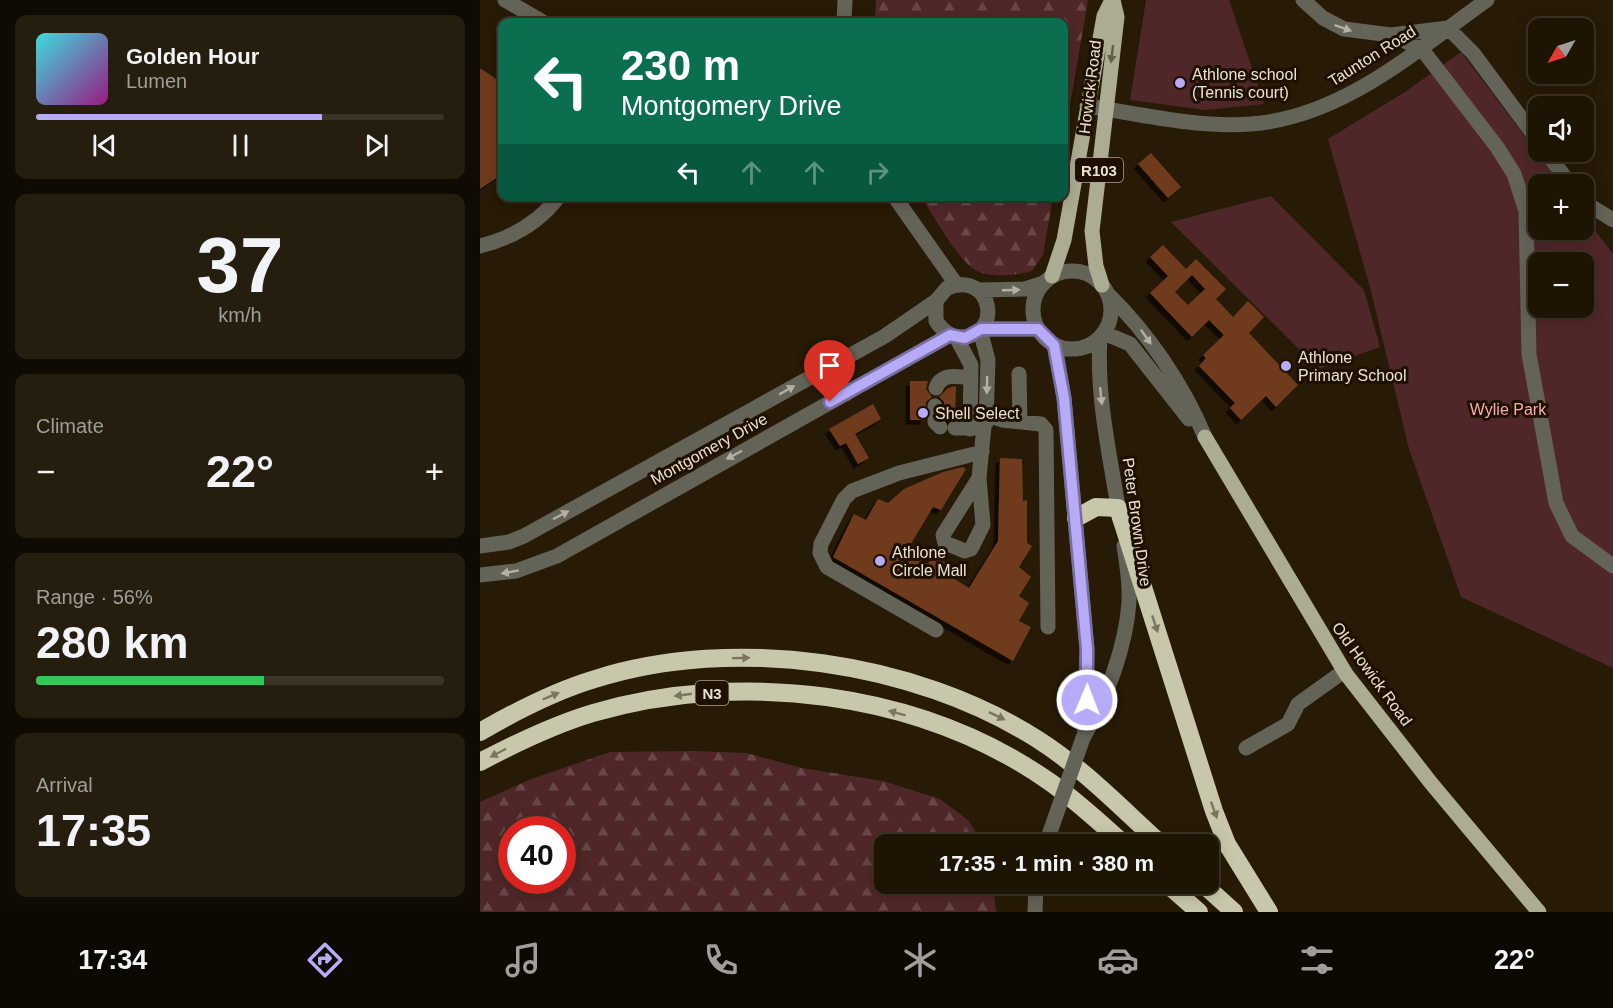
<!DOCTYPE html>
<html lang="en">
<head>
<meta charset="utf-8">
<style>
	body { margin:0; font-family:Helvetica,sans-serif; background:#251d0e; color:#f1f3f6; height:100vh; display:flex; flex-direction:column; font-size:22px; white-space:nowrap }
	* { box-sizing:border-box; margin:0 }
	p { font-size:20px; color:#a09e9a }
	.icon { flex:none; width:33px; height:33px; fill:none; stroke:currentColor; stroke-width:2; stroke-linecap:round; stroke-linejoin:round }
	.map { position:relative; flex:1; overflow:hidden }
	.details { display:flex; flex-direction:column; gap:15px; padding:15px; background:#100b02; width:480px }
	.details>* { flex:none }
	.guide { position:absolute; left:18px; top:18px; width:570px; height:183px; border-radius:12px; box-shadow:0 3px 15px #0003,0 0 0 2px #3b3326; background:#0b6e4f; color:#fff; overflow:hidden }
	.needle { width:39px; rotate:231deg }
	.buttons { position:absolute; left:1048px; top:18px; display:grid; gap:12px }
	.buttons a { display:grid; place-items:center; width:66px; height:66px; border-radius:12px; background:#1d1404; box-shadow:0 3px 15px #0003,0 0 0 2px #3b3326; font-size:30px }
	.speed { position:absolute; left:18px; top:816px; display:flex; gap:12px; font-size:30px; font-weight:700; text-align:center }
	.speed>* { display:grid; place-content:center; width:78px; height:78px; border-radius:50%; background:#1d1404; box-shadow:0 3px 15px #0003,0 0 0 2px #3b3326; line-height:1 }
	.speed .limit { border:9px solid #d22; background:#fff; color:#111 }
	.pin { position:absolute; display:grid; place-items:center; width:51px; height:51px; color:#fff; margin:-62px -26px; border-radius:50% 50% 50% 0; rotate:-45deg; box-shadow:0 0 6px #0007 }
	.pin .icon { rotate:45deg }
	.me { position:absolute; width:66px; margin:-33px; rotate:1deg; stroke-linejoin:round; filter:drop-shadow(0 0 4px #0008) }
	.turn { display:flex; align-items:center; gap:21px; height:126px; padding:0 24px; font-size:27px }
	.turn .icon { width:78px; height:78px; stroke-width:2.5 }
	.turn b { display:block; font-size:42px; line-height:51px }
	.lanes { display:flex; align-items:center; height:57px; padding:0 24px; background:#0003; justify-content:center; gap:30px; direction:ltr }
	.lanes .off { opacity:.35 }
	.big { font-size:45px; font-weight:600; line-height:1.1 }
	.details .card { flex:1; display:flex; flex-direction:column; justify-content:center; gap:9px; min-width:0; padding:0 21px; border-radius:12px; background:#251d0e }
	.details .dial { align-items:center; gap:0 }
	.dial b { font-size:78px; line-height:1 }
	.song { display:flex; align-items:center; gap:18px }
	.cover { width:72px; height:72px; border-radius:9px; background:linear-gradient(135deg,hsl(180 70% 55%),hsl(310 70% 35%)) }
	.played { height:6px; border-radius:3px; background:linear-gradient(90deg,#b7abf8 70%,#3b3326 70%) }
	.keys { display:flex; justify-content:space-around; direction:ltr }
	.heat { display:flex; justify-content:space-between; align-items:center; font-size:33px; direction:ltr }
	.charge { height:9px; border-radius:4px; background:linear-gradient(90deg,#34c759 56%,#3b3326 0) }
	.trip { position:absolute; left:394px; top:834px; width:345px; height:60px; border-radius:12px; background:#1d1404; box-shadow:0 3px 15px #0003,0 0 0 2px #3b3326; font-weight:600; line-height:60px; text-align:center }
	.dock { display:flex; height:96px; justify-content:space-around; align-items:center; background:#0c0802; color:#a09e9a }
	.dock .icon { width:42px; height:42px }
	.dock .active { color:#b7abf8 }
	.dock b { font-size:27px; color:#f1f3f6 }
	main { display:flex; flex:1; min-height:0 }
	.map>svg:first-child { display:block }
</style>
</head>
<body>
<main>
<section class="details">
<div class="card">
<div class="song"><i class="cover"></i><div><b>Golden Hour</b><p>Lumen</p></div></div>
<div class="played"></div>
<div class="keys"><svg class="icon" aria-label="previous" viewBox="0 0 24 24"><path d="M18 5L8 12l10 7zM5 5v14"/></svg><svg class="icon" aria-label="pause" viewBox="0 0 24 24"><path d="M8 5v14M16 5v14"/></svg><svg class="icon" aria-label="next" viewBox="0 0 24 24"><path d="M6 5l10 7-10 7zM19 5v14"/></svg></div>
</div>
<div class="card dial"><b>37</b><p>km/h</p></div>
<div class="card"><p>Climate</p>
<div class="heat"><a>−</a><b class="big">22°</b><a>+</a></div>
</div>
<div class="card"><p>Range · 56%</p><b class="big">280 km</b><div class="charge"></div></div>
<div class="card"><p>Arrival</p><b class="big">17:35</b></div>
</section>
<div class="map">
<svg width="1133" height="912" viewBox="0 0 1133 912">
	<defs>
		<pattern id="forest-firs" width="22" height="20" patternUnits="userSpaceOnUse" patternTransform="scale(1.5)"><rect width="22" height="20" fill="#502729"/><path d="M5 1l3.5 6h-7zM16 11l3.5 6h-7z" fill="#694647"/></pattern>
		<filter id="shadow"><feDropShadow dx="-4.5" dy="4.5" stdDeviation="0" flood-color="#0009"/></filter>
	</defs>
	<rect width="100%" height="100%" fill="#271a06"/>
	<!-- green -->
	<path fill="#502729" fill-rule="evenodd" d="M666,0H749L784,104L725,110L650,100Z
		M981,52L1081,184H1059V230H1104V216L1133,254V668L981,597L929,449L891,291L848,139L925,92ZM1059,262H1104V308H1059Z
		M791,196L884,290L900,347L839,369L691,222Z"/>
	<!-- forest -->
	<path fill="url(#forest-firs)" fill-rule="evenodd" d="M396,0H608L584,140V22H395Z
		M441,197H573L563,255L552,271C539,275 509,278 497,271C476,259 455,217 441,197Z
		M214,751L266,753L322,768L403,781L460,799L488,820L504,844H405V884H513L516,912H0V802L49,780L130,752ZM32,830H82V880H32Z"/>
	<!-- building -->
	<path fill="#703b1f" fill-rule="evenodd" filter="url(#shadow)" d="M0,68L22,83V174L0,189Z
		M671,153L701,187L688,198L658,164Z
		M683,245L706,269L716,259L746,289L736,299L753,317L768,301L784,317L769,333L818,385L796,407L786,396L761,420L750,408L755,403L719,366L726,358L723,355L744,335L729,320L712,337L670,293L688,276L670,257ZM712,275L725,289L708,305L695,292Z
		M430,381H448L446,389L452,397L446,402L445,420H430Z
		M476,386L475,418L468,422L465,418L464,402L459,397L468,388Z
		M393,404L401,419L375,434L389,458L378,464L366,443L360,446L349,429Z
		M520,458L542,459L543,501L547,500V543L552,546L539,567L551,577L539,596L549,603L539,621L551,627L533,661L353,557L374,514L386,520L398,499L408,503L424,489L463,472L483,467L486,469L461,510L453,507L426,552L448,564L453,555L477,570L473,578L489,588L518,541Z"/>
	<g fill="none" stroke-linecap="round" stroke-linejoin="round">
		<!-- minor -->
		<path stroke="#646358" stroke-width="15" d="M25,0L63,22
			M823,0L843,18L864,29L911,35L941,48L1017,147L1034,174L1046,211L1049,354L1076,503L1092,536L1133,566
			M364,22L365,0
			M911,35L968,28L993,53L1059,142
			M607,106C660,114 717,128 771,124C863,117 935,51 1007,0
			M1066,152L1090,184
			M414,196L476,284
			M1104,202L1133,220
			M0,246C32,238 59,223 79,196
			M553 310a39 39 0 1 1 78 0a39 39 0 1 1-78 0Z
			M498,290L545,289L564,283
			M627,293C668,333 703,384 725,437
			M501,329H558
			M624,333L650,344L709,419
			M476,337L491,365L490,429
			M620,338C616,399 631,459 640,520
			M575,345L584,398L607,649L604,729
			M350,366L366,394
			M539,374L540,421
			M456,388C461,373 478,376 491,378
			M455,406V422L460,427
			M507,415L522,420L561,424L566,430L568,627
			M475,428H501L506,423L508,360L500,330
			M499,478L463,535L465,543L485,551L491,549L503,525L499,478L504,426
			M0,546L29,542L44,536L405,336L456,301L467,288C513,270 523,336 482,337C470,338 462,330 456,321V301
			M0,575L36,571L77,556L470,335
			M456,630L347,567L340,553L341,544L364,499L372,491L419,473L502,452
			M603,738C626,700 646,647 649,602C650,584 647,564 644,546
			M766,748L808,724L818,704L864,671
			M555,912L556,884"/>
		<!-- major -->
		<path stroke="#acab93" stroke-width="15" d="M572,276L584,240L624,16L632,0
			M622,285L616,266L612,231L637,17L633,0
			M725,437L866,674L951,783L1059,912"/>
		<!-- highway -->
		<path stroke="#c9c7ab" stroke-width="18" d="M596,518L616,507L638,508L734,811L747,844L789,912
			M0,732C36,711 75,691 115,679C255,635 434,661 557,739C603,768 641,808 681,844
			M0,762C36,743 73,725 113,713C261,670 438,691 567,780C595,799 619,822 644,844
			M687,884L719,912
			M723,884L754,912"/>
		<!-- minor-bridge -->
		<path stroke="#646358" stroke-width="15" d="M569,835L603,738"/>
	</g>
	<!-- one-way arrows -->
	<defs><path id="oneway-solid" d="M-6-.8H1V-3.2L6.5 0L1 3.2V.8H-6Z" transform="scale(1.5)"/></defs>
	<g fill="#b5afa4">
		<use href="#oneway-solid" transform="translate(863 28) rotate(19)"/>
		<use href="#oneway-solid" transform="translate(531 290) rotate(-2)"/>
		<use href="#oneway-solid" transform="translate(666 337) rotate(55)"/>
		<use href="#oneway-solid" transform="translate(507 385) rotate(91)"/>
		<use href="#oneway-solid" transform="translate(307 390) rotate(-30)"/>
		<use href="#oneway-solid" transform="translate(621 396) rotate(84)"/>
		<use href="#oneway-solid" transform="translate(254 455) rotate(152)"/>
		<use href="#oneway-solid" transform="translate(81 515) rotate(-28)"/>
		<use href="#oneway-solid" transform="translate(30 572) rotate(170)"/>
	</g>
	<use fill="#655e4a" href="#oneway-solid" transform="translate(632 54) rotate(97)"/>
	<g fill="#7c755e">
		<use href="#oneway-solid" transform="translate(675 624) rotate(72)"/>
		<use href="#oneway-solid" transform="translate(261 658) rotate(-1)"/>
		<use href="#oneway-solid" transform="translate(203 695) rotate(172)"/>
		<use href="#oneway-solid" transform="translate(71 696) rotate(-23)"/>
		<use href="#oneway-solid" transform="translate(417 713) rotate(-165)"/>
		<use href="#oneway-solid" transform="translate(517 716) rotate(26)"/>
		<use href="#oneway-solid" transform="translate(18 753) rotate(152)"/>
		<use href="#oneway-solid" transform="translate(734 810) rotate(70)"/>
	</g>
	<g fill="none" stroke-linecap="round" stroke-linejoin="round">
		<!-- route casing -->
		<g stroke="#776fa1" stroke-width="15">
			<path id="route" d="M350,402L470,335L485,338L501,329H558L574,345L584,398L607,649V700"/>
		</g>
		<!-- route -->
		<use href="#route" stroke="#b7abf8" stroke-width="10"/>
	</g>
	<!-- markers -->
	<g fill="#b7abf8" stroke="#1e1101" stroke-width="2">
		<circle cx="700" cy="83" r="6"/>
		<circle cx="806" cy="366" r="6"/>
		<circle cx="443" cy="413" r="6"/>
		<circle cx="400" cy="561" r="6"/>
	</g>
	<g text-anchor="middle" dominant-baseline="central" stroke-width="6" stroke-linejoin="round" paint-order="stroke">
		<!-- shield labels -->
		<g fill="#1e1101" stroke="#aea396" stroke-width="1.5">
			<rect x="595" y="158" width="48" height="24" rx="4.5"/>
			<rect x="215.5" y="681" width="33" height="24" rx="4.5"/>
		</g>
		<g font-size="15" font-weight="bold" fill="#ebe2d6">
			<text x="619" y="170">R103</text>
			<text x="232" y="693">N3</text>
		</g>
		<!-- street labels -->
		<g font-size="16" fill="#ebe2d6" stroke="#1e1101">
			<text transform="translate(892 56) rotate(-32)">Taunton Road</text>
			<text transform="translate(610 87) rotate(-83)">Howick Road</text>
			<text transform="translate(229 449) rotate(-29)">Montgomery Drive</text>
			<text transform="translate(657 522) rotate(82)">Peter Brown Drive</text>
			<text transform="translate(892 674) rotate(54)">Old Howick Road</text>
		</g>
		<!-- poi labels -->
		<g font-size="16" fill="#ebe2d6" stroke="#1e1101" text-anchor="start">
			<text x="712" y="74">Athlone school<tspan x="712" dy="18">(Tennis court)</tspan></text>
			<text x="818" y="357">Athlone<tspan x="818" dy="18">Primary School</tspan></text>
			<text x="455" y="413">Shell Select</text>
			<text x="412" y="552">Athlone<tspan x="412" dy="18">Circle Mall</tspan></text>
		</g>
		<!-- park labels -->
		<g font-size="16" fill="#f9abad" stroke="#1e1101">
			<text x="1028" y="409">Wylie Park</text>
		</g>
	</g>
</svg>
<div class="buttons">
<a><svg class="needle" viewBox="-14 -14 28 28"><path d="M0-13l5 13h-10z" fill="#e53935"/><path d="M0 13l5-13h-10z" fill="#a09e9a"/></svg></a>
<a><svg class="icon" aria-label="sound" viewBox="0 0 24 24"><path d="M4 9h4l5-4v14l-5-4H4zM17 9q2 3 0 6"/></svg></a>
<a>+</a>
<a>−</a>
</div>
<div class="speed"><div class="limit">40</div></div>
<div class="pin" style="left:350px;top:402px;background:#d93025"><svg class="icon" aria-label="arrive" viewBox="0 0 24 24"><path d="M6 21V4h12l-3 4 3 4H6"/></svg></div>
<svg class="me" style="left:607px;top:700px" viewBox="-20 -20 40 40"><circle r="17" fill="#b7abf8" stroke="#fff" stroke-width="3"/><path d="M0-11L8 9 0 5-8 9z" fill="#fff"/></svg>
<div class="trip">17:35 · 1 min · 380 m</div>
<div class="guide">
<div class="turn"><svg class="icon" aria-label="left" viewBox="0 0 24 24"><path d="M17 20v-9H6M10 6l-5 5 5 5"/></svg><div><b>230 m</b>Montgomery Drive</div></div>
<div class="lanes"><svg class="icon" aria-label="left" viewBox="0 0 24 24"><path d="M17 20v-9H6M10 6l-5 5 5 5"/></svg><svg class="icon off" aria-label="ahead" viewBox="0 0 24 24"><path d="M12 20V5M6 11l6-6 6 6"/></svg><svg class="icon off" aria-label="ahead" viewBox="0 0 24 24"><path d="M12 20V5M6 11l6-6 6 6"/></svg><svg class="icon off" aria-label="right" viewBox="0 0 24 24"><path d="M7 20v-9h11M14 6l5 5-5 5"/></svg></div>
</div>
</div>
</main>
<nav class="dock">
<b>17:34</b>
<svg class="icon active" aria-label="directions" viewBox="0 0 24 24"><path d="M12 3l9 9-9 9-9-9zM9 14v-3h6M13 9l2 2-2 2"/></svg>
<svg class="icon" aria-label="music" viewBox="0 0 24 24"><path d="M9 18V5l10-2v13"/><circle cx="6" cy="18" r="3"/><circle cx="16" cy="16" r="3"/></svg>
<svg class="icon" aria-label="phone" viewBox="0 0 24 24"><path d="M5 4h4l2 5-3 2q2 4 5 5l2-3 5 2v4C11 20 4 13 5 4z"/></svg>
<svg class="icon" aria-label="climate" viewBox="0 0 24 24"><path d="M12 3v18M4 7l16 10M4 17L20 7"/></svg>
<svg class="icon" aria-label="car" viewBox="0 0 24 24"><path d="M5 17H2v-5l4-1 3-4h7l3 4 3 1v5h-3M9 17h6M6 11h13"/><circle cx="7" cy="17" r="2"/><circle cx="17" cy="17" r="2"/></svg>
<svg class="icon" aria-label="filters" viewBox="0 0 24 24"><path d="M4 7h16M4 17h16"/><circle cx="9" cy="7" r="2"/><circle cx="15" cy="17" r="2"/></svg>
<b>22°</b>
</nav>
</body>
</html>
